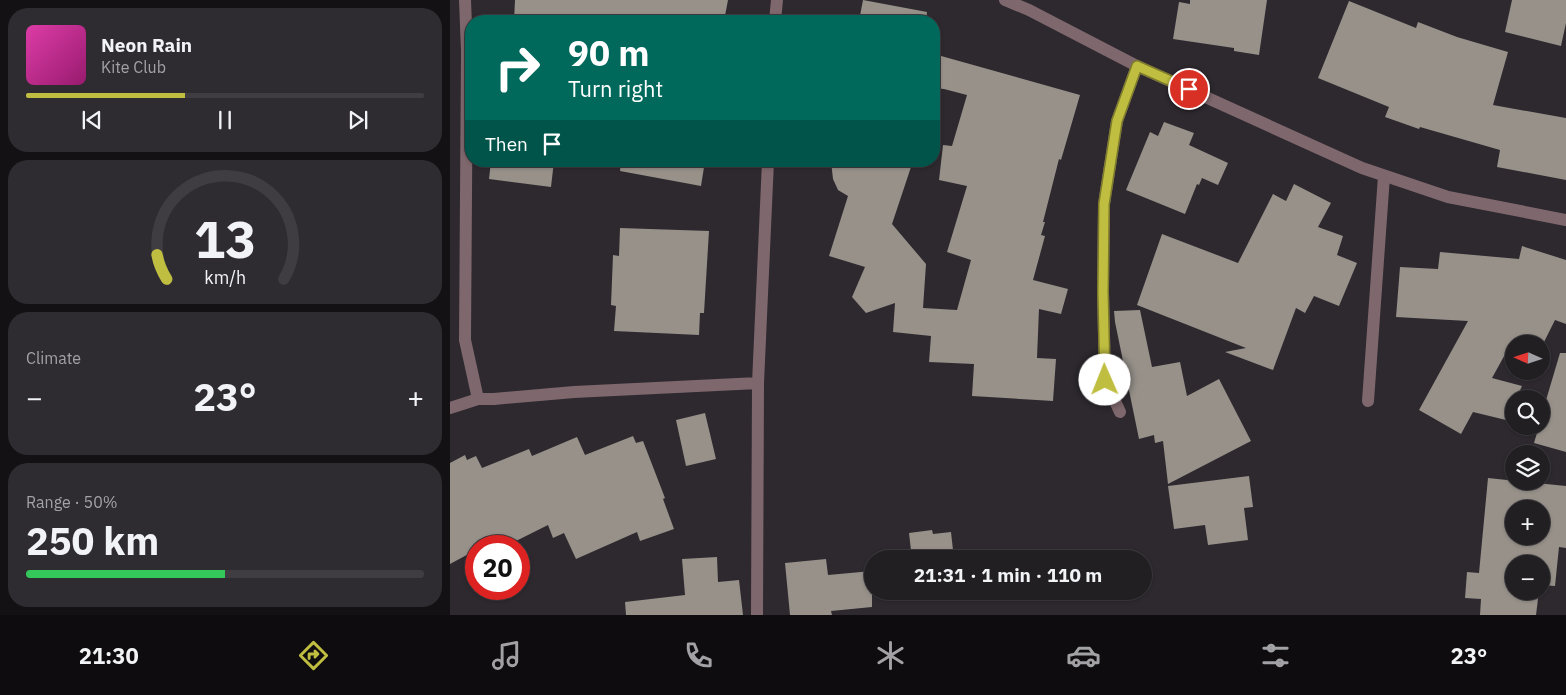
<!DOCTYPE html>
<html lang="en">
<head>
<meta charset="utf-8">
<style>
	body { margin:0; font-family:"IBM Plex Sans",sans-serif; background:#2e2c30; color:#f1f3f6; height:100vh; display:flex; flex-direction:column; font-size:19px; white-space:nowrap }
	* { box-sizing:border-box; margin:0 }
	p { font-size:16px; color:#a2a2a6 }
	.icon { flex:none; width:28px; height:28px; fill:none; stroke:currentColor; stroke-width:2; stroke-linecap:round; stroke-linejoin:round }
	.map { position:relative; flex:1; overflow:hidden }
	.sheet { display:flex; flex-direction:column; gap:8px; padding:8px; background:#131113; width:450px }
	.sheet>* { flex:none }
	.guide { position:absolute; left:15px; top:15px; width:475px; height:152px; border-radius:20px; box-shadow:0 1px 4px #0004,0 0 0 1px #3f3d41; background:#00695c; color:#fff; overflow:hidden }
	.needle { width:32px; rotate:273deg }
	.controls { position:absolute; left:1055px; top:335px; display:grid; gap:10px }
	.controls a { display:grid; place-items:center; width:45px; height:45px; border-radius:50%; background:#221f23; box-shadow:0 1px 4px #0004,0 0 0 1px #3f3d41; font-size:25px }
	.speed { position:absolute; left:15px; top:535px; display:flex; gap:10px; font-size:25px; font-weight:700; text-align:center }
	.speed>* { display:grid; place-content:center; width:65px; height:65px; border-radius:50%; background:#221f23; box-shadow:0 1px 4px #0004,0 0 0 1px #3f3d41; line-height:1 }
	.speed .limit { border:8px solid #d22; background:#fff; color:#111 }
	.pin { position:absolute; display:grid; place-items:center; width:42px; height:42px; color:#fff; margin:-21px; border:2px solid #fff; border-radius:50%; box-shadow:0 1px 5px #0007 }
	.me { position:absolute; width:55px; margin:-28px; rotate:359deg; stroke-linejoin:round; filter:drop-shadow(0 0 4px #0008) }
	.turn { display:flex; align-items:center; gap:18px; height:105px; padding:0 20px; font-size:22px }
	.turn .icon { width:65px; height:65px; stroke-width:2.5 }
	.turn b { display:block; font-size:35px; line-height:42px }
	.then { display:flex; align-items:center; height:48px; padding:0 20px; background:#0003; gap:10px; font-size:19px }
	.big { font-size:38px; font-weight:700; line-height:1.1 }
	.sheet .widget { flex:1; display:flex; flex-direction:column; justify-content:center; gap:8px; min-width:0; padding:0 18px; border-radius:20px; background:#2e2c30 }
	.sheet .dial { align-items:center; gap:0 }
	.dial svg { height:130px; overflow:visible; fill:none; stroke:#3f3d41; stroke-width:7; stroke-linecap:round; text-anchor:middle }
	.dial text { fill:#f1f3f6; stroke:none }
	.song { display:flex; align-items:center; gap:15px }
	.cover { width:60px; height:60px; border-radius:8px; background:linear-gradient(135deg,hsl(320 70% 55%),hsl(320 70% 35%)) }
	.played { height:5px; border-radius:2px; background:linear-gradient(90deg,#c0be40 40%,#3f3d41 40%) }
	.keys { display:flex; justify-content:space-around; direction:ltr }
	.heat { display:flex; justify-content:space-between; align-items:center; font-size:28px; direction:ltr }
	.charge { height:8px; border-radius:4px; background:linear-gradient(90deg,#34c759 50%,#3f3d41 0) }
	.trip { position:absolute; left:414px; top:550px; width:288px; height:50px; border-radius:25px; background:#221f23; box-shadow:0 1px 4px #0004,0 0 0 1px #3f3d41; font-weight:700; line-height:50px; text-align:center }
	.tabs { display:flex; height:80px; justify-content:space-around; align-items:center; background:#0e0c0e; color:#a2a2a6 }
	.tabs .icon { width:35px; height:35px }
	.tabs .current { color:#c0be40 }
	.tabs b { font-size:22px; color:#f1f3f6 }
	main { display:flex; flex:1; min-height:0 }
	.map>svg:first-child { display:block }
</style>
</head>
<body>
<main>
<section class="sheet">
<div class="widget">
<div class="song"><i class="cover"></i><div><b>Neon Rain</b><p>Kite Club</p></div></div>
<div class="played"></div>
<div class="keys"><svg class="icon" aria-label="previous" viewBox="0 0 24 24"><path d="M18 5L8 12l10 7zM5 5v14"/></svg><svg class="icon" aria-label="pause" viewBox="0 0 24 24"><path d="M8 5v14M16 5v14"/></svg><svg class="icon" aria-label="next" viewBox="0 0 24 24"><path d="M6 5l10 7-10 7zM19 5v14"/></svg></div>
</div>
<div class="widget dial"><svg viewBox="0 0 100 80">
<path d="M14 69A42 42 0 1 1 86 69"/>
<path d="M14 69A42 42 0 0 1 8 54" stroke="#c0be40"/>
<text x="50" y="56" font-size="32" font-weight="700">13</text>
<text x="50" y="72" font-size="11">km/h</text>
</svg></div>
<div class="widget"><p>Climate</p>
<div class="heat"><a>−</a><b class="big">23°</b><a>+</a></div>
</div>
<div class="widget"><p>Range · 50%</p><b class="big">250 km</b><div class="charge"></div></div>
</section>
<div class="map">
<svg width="1116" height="615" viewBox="0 0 1116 615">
	<rect width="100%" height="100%" fill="#2d292f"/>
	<!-- building -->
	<path fill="#97918a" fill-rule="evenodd" d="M65,0H278L274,21H64Z
		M413,0L477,12L476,21H409Z
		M740,0H817L809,55L784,51V48L723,39L729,2L740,4Z
		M1062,0H1116V23L1111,46L1055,32Z
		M899,1L966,28L968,22L1007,37L1058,52L1043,105L1116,118V180L1047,167L1050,150L970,127L969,129L935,117L939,107L868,78Z
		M484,54L630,95L611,160L609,159L593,222H595L591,235L595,236L583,280L618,289L611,314L589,309L587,358L606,359L603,401L522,396L524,364L479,362L481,336L443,332L445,303L416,313L402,297L415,267L379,256L398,196L388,190L383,179L381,161H463L442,224L476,264L473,308L507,310L521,260L497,252L517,186L489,180L493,145L502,146L517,95L494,89L484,88Z
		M714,122L744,133L739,145L778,163L768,185L752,178L749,185L747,184L735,214L676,190L700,132L708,136Z
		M41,161H104L101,187L39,179Z
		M171,161H255L251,186L170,171Z
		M844,184L881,203L868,227L893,236L887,255L907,263L889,306L864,296L855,313L846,308L823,370L775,352L796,348L687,305L712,234L788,263L823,194L836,201Z
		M170,228L259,231L254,313H250L249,335L164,331L166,306L161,305L163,255L169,256Z
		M1072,246L1116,260V324L1105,320L1091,348V344H1077L1063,340L1042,378L1072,386L1066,399H1064V404L1056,420L1023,412L1011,434L969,410L1018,321L946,317L950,267L988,269L990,252L1069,259Z
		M690,310L702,367L730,362L737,396L769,379L801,441L718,484L713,441L705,443L704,435L689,439L665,322L664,311Z
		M1110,353H1116V452L1084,443L1089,426H1091V417Z
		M255,413L266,459L236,466L226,420Z
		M183,436L186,443L193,441L215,498L213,499L224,529L190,541L187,532L126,559L114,533L103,538L98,525L56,546H26V550L0,564V463L15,455L17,460L26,456L32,468L79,449L82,456L127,437L135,455Z
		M799,476L803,507L794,508L798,540L758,545L755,525L724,529L718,486Z
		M1038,478L1116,486V548L1109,547L1105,586L1091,585V564H1064V591H1089L1086,615H1030L1031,599L1015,598L1017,572L1029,573ZM1064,509H1091V536H1064Z
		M482,530L483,534L501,532L504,559H462L459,533Z
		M267,557L268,582L289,580L293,615H176L175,602L235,595L232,559Z
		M376,559L378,575L422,571V607L381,611L382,615H340L335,563Z"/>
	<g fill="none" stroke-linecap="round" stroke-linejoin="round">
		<!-- lane -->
		<path stroke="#7e676d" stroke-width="12" d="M918,401L934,176
			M670,412L655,379L653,292L654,204L667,121L687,66"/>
		<!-- street -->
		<path stroke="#7e676d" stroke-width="12" d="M15,0L17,51L15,340L28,399
			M555,0L579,10L687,66L912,168L998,197L1116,220
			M325,21L327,0
			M0,408L28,399H44L124,392L308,383
			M307,615L308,383L318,161"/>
	</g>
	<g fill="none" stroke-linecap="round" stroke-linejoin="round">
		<!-- route casing -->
		<g stroke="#7d7c2a" stroke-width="12">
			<path id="route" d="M655,380L653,292L654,204L667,121L687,66L739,89"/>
		</g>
		<!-- route -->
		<use href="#route" stroke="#c0be40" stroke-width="9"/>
	</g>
</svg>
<div class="controls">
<a><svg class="needle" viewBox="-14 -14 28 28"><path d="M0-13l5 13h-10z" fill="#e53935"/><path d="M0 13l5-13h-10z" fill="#a2a2a6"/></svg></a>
<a><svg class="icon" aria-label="search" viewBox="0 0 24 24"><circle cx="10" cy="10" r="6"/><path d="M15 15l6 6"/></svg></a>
<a><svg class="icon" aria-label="layers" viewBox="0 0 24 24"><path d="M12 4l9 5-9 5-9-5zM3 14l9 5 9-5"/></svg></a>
<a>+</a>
<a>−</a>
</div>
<div class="speed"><div class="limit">20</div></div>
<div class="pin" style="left:739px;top:89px;background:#d93025"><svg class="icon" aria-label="arrive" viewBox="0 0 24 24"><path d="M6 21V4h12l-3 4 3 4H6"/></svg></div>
<svg class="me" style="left:655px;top:380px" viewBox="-20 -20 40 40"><circle r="19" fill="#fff"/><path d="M0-13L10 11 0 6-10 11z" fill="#c0be40"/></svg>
<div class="trip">21:31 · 1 min · 110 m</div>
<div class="guide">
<div class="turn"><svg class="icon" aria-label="right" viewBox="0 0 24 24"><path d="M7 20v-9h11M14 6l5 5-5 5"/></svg><div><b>90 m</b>Turn right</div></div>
<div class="then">Then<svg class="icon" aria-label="arrive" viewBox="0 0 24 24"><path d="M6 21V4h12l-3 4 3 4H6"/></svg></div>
</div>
</div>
</main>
<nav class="tabs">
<b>21:30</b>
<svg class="icon current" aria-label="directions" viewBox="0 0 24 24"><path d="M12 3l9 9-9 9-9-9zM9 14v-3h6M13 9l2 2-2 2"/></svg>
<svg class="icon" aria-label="music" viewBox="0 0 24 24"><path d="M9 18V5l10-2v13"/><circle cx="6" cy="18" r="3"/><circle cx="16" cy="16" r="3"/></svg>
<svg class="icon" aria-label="phone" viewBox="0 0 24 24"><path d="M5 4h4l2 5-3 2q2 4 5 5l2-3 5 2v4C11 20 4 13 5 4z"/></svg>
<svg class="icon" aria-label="climate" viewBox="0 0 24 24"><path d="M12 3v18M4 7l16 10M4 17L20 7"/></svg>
<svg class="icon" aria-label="car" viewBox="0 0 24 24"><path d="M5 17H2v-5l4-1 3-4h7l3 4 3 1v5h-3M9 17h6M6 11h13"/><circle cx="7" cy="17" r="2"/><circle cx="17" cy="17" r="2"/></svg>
<svg class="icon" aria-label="filters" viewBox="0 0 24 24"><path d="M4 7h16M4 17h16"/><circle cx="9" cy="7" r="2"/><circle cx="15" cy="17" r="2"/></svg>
<b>23°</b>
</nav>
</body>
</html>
